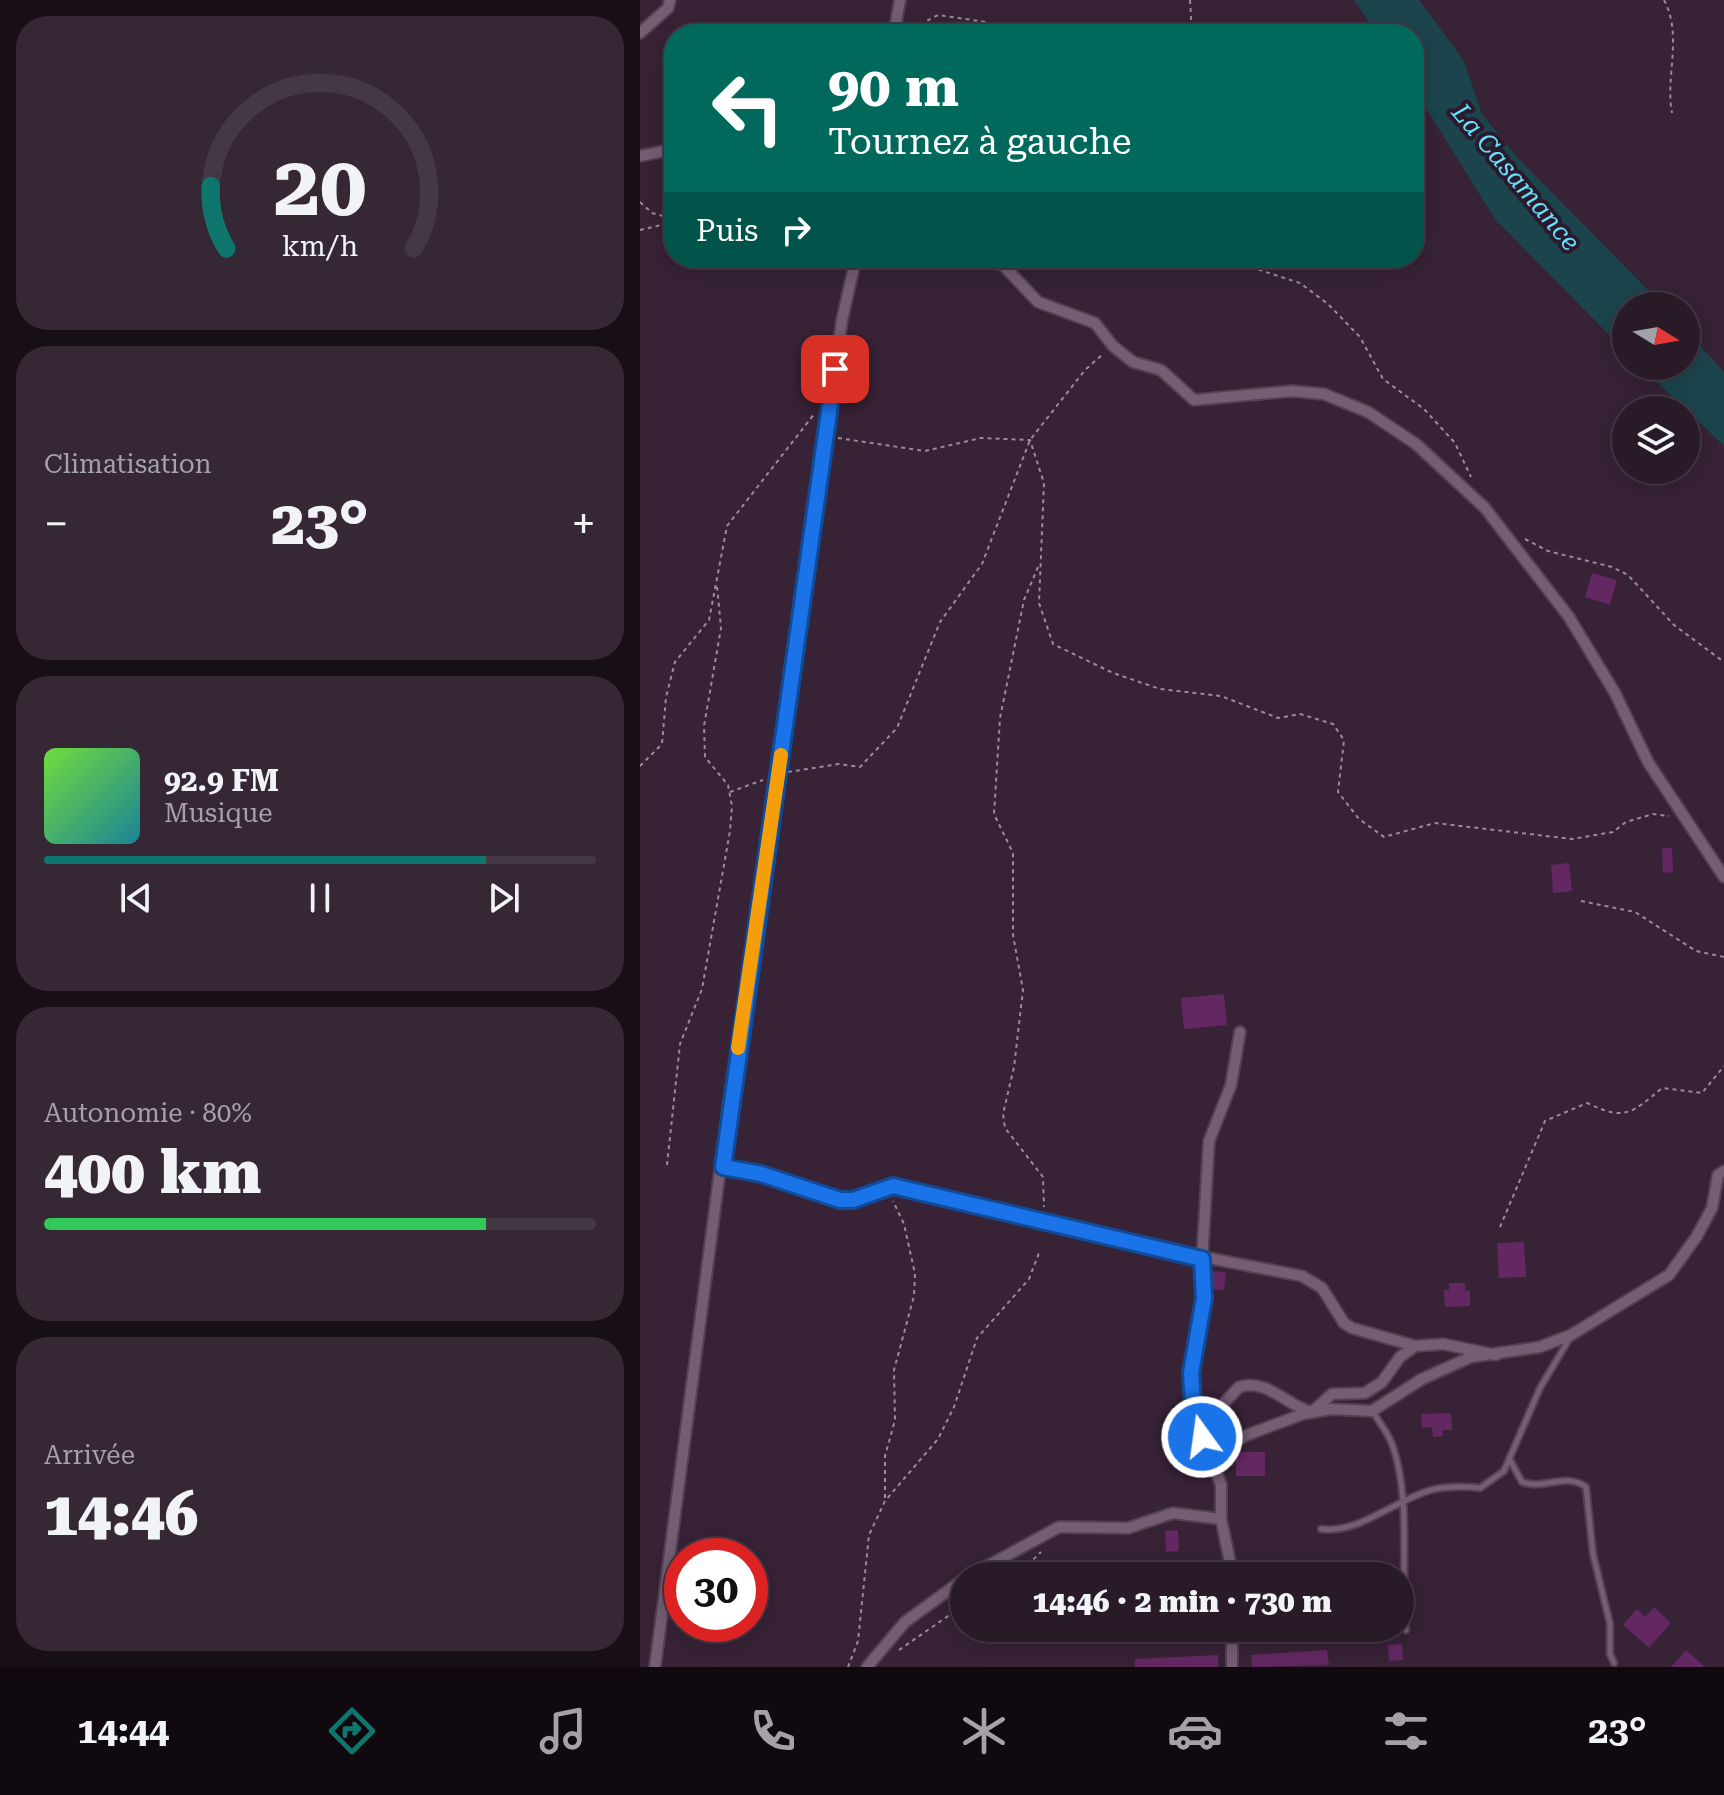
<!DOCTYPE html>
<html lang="fr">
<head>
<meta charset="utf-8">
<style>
	body { margin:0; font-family:"Roboto Serif",serif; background:#352734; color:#f1f3f6; height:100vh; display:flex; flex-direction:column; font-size:30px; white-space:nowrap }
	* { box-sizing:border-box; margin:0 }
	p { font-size:26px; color:#a5a1a8 }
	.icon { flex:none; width:44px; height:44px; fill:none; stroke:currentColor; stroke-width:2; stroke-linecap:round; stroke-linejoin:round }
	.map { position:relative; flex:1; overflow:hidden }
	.details { display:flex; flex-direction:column; gap:16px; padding:16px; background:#170e16; width:640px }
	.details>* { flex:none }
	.banner { position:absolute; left:24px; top:24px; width:760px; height:244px; border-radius:32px; box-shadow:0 4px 20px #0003,0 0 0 2px #453845; background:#00695c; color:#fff; overflow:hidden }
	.needle { width:52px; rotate:101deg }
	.fabs { position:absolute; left:972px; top:292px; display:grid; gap:16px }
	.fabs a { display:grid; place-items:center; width:88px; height:88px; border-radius:50%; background:#291a28; box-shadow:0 4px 20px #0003,0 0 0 2px #453845; font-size:40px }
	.speed { position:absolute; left:24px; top:1538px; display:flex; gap:16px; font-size:40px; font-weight:700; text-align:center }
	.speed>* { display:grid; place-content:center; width:104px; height:104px; border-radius:50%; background:#291a28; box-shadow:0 4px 20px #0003,0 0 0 2px #453845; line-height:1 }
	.speed .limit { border:12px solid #d22; background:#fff; color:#111 }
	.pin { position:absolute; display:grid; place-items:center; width:68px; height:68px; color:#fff; margin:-34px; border-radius:16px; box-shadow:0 4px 12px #0006 }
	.me { position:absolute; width:88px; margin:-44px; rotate:346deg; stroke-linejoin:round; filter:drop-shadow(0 0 6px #0008) }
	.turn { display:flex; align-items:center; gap:28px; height:168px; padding:0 32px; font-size:36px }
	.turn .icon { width:104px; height:104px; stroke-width:2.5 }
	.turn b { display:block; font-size:56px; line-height:68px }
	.then { display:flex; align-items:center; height:76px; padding:0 32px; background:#0003; gap:16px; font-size:30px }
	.big { font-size:60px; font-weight:800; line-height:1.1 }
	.details .card { flex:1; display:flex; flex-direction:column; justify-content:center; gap:12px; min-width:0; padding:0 28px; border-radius:32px; background:#352734 }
	.details .dial { align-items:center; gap:0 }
	.dial svg { height:208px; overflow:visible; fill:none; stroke:#453845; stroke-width:7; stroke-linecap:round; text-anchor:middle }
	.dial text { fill:#f1f3f6; stroke:none }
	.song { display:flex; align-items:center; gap:24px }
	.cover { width:96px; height:96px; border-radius:12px; background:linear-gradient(135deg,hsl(100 70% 55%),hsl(190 70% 35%)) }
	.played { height:8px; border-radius:4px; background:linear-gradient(90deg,#0f766e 80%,#453845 80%) }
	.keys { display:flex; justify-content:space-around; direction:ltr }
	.heat { display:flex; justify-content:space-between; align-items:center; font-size:44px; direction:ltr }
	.charge { height:12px; border-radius:6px; background:linear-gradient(90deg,#34c759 80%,#453845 0) }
	.trip { position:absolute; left:310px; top:1562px; width:464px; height:80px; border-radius:40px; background:#291a28; box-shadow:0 4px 20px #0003,0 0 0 2px #453845; font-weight:800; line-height:80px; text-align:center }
	.tab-bar { display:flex; height:128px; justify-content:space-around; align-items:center; background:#100a10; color:#a5a1a8 }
	.tab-bar .icon { width:56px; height:56px }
	.tab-bar .current { color:#0f766e }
	.tab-bar b { font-size:36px; color:#f1f3f6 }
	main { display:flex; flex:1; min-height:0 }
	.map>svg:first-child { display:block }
</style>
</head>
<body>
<main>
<section class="details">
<div class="card dial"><svg viewBox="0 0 100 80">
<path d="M14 69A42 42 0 1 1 86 69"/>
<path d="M14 69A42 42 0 0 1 8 45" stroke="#0f766e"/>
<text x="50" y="56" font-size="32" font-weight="700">20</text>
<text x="50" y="72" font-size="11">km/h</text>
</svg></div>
<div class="card"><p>Climatisation</p>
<div class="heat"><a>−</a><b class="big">23°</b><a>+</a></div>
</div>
<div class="card">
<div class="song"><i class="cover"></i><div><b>92.9 FM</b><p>Musique</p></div></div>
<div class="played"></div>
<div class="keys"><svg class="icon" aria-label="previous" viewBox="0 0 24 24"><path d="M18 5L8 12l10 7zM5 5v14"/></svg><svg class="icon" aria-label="pause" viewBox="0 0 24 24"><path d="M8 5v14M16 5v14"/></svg><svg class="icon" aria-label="next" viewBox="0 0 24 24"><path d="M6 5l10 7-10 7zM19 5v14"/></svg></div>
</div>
<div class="card"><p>Autonomie · 80%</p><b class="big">400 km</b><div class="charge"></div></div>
<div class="card"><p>Arrivée</p><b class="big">14:46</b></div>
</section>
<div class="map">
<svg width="1084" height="1667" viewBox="0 0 1084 1667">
	<rect width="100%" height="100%" fill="#372236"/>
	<!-- water -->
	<path fill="#1c444c" d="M714,0H779L824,61L842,114L874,154L1024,306H986V352L855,219L774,89V34H737Z
		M1046,330L1084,372V446L1000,366H1046Z"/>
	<!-- building -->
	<path fill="#632862" d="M952,573L977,580L970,605L945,597Z
		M1022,848H1032L1033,872L1023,873Z
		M929,863L932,891L913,893L911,865Z
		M584,994L587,1025L544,1029L541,998Z
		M884,1242L886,1277L859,1278L857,1243Z
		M569,1271L586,1272L584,1290L567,1289Z
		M809,1283H825V1291L830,1290V1306L805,1307L804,1290H809Z
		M811,1413L812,1430H803V1436L793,1437L792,1427L782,1428L781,1414Z
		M596,1452H625V1476H596Z
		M538,1530L539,1551L526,1552L525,1531Z
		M559,1562L560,1576H533L532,1564Z
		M1014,1607L1031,1623L1009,1648L983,1625L997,1609L1005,1617Z
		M762,1644L763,1660L749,1661L748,1645Z
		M687,1650L689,1665L612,1667L611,1655Z
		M1046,1650L1065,1667H1031Z
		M578,1655V1667H495V1659Z"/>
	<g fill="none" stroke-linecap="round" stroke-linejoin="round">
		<!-- service casing -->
		<g stroke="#524151" stroke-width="9">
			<path id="service" d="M733,1412C739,1422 748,1433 752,1444C772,1498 760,1572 766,1630
				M870,1460L882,1482C903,1490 926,1472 946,1487L953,1554L970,1624V1654L974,1663
				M681,1529C719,1534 755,1500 791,1490C808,1486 823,1486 840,1488L864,1471L900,1388L931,1336"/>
		</g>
		<!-- minor casing -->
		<g stroke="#524151" stroke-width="14">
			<path id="minor" d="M0,33L28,8L30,0
				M254,34L260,0
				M0,156L34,149
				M288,258L362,264L398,302L455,323L473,346L493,362L521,370L554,400L652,391L684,394L728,412L776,444L845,508L929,617L975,693L1008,762L1084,877
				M83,1167L121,1174L200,1200H213L253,1186L378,1213L495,1244L662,1276L682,1288L704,1323L712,1328L775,1346L803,1344L856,1355
				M560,1429L599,1387C628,1378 648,1407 672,1412L692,1394L725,1393L742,1382L760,1357L775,1346
				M570,1455L607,1435L663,1414L691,1409L732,1411L782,1379L831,1357L900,1347L931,1335L1029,1275L1057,1236L1072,1208L1078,1175L1084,1171
				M329,1576L419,1527L488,1528L533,1513L581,1519
				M593,1576L581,1519V1485L553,1404L551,1373L564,1298L561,1278L569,1141L591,1085L600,1032
				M15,1667L86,1124L202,320L216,258
				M227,1667L265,1622L324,1579
				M592,1667V1628"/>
		</g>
		<!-- path -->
		<path stroke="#9c8b9b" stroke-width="2" stroke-dasharray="4 4" stroke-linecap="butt" d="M550,0L552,34
			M1024,0C1043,35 1025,77 1032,113
			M266,32L298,15L346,22L370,34
			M0,202L12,213L34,219
			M0,230L34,222
			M598,258L607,266L660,283L688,304L720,337L743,379L784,409L815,443L831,477
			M198,438L285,451L341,438L390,440L404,483L399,603L413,644L473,673L520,689L581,696L638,718L660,714L693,724L704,740L698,792L719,819L744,837L795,823L932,839L973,832L986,822L1013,814L1029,816
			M885,539L908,551L972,567L988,575L1034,625L1084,662
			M398,567L384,600L360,718L354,814L373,853V935L383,990L374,1067L363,1114L365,1128L403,1177L404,1207
			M0,766L22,744L26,697L35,662L69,620L87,526L175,413
			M148,772L199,764L220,767L257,728L300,622L342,564L390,440L445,370L464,353
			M90,792L123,780
			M941,901L995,912L1056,951L1084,957
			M27,1165L40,1044L62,989L90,831L92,806L88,785L65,757L64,726L81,628L77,586
			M860,1227L905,1121L947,1103C985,1121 991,1114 1022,1088L1062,1093L1084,1066
			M245,1498V1456L255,1420L254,1370L274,1296L275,1274L264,1224L253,1201
			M376,1576L401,1552
			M259,1650L324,1605
			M208,1667L218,1641L229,1535L245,1501L298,1439L314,1407L337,1338L389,1279L399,1253"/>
		<!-- service -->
		<use href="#service" stroke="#755d74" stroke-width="5"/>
		<!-- minor -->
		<use href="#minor" stroke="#755d74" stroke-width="10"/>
	</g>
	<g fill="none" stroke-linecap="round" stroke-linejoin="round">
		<!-- route casing -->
		<g stroke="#114b97" stroke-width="20">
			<path id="route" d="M195,369L83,1167L121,1174L200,1200H213L253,1186L562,1259L564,1298L551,1373L553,1404L562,1437"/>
		</g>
		<!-- route -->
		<use href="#route" stroke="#1a73e8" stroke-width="14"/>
		<!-- slow -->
		<path stroke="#f59e0b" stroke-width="14" d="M98,1048L141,755"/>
	</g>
	<g text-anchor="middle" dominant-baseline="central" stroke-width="8" stroke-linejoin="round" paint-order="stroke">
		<!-- water labels -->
		<g font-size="26" font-style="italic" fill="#62e3fb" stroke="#2d192c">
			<text transform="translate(876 177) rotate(50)">La Casamance</text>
		</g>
	</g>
</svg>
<div class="fabs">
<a><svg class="needle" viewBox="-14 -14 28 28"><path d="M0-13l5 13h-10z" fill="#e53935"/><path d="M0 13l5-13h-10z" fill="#a5a1a8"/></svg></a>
<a><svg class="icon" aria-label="layers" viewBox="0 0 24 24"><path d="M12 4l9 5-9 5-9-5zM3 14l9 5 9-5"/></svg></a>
</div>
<div class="speed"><div class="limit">30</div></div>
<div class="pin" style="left:195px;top:369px;background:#d93025"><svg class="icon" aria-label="arrive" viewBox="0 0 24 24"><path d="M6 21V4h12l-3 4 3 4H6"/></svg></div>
<svg class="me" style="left:562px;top:1437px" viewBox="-20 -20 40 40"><circle r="17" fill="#1a73e8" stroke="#fff" stroke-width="3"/><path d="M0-11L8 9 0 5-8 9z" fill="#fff"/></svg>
<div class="trip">14:46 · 2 min · 730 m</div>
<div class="banner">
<div class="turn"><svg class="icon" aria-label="left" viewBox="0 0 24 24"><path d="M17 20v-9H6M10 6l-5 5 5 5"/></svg><div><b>90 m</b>Tournez à gauche</div></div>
<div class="then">Puis<svg class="icon" aria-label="right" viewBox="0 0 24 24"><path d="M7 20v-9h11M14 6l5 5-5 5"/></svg></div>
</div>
</div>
</main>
<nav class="tab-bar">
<b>14:44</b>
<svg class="icon current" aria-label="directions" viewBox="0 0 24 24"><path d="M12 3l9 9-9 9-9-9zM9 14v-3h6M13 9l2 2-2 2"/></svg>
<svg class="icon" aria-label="music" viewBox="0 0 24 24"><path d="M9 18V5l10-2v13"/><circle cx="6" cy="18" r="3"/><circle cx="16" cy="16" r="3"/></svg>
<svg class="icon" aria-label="phone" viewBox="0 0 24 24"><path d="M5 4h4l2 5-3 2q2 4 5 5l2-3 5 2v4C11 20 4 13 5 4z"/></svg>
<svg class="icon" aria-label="climate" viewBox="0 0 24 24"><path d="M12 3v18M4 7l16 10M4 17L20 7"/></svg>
<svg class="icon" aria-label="car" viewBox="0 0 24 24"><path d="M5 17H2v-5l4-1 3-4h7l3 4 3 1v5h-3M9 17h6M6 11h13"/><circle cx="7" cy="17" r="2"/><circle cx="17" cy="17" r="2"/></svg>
<svg class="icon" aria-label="filters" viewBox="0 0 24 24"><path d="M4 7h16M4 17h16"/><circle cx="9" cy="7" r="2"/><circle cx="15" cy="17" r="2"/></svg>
<b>23°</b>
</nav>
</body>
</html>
